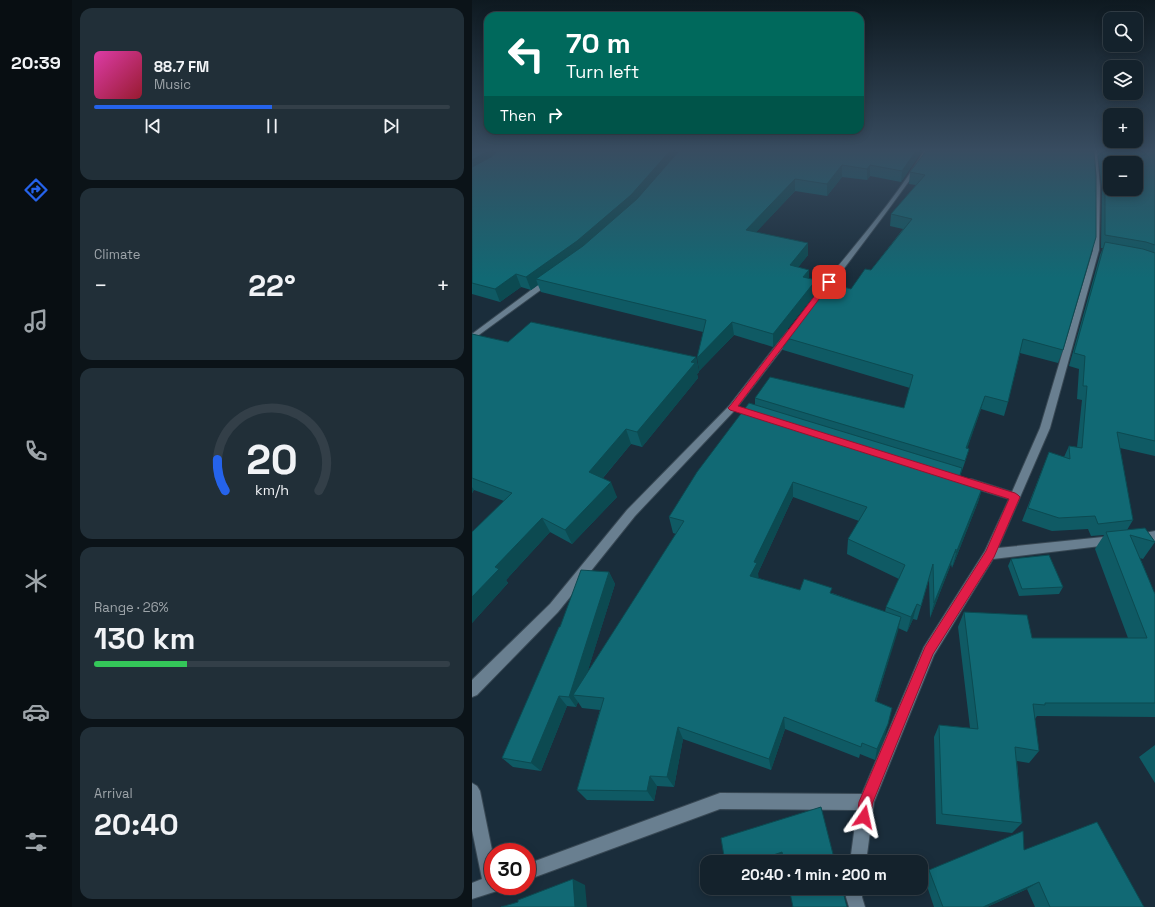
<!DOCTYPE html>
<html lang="en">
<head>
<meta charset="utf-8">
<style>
	body { margin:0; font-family:"Space Grotesk",sans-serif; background:#212f38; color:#f1f3f6; height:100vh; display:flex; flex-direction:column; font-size:15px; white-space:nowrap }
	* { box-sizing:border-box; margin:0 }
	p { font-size:13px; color:#9da4a9 }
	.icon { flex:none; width:22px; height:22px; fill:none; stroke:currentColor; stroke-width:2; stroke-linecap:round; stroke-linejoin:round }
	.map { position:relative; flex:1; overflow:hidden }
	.sheet { display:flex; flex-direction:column; gap:8px; padding:8px; background:#0b1318; width:400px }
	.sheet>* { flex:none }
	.banner { position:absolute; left:12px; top:12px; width:380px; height:122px; border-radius:12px; box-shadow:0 2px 10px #0003,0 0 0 1px #333f48; background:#00695c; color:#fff; overflow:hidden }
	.controls { position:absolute; left:631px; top:12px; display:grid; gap:8px }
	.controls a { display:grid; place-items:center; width:40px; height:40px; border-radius:8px; background:#14222c; box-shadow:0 2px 10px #0003,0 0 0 1px #333f48; font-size:20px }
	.speed { position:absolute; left:12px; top:843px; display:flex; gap:8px; font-size:20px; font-weight:700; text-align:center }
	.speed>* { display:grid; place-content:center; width:52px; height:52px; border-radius:50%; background:#14222c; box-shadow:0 2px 10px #0003,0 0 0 1px #333f48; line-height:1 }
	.speed .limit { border:6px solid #d22; background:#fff; color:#111 }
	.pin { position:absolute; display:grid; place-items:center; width:34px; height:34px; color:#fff; margin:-17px; border-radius:8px; box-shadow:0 2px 6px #0006 }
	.me { position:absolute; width:44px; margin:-22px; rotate:11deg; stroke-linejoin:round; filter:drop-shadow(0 0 3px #0008) }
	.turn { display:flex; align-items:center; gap:14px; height:84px; padding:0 16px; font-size:18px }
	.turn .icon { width:52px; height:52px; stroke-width:2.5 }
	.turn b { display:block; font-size:28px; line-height:34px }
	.then { display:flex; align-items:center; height:38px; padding:0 16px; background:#0003; gap:8px; font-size:15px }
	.big { font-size:30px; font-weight:700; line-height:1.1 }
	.sheet .card { flex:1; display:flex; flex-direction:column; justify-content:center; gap:6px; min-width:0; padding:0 14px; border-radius:12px; background:#212f38 }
	.sheet .dial { align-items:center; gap:0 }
	.dial svg { height:104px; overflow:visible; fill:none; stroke:#333f48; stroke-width:7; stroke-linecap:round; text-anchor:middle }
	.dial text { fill:#f1f3f6; stroke:none }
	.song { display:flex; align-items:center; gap:12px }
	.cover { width:48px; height:48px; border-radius:6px; background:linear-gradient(135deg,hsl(320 70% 55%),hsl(350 70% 35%)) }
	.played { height:4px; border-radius:2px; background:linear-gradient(90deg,#2563eb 50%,#333f48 50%) }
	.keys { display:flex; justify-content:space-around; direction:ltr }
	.heat { display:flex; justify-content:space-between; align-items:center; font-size:22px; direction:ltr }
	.charge { height:6px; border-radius:3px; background:linear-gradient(90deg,#34c759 26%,#333f48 0) }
	.trip { position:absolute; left:228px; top:855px; width:228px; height:40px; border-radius:12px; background:#14222c; box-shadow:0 2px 10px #0003,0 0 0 1px #333f48; font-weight:700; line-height:40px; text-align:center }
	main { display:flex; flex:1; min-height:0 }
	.tab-bar { display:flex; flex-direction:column; width:72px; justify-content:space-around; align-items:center; background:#080e12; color:#9da4a9 }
	.tab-bar .icon { width:28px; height:28px }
	.tab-bar .active { color:#2563eb }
	.tab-bar b { font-size:18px; color:#f1f3f6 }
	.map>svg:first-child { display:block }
</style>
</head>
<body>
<main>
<nav class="tab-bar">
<b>20:39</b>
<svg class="icon active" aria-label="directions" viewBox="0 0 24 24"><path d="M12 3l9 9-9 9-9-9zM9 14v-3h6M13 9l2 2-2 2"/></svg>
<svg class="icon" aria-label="music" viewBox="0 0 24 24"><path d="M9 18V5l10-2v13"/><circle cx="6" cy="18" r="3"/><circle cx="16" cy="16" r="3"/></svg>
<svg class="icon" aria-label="phone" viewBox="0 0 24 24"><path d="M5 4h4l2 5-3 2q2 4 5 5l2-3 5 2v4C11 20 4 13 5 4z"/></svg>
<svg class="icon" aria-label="climate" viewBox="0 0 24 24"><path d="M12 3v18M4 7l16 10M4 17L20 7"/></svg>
<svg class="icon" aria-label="car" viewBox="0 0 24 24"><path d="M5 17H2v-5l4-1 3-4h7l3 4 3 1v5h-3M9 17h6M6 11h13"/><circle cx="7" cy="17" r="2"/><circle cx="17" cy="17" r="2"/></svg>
<svg class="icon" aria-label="filters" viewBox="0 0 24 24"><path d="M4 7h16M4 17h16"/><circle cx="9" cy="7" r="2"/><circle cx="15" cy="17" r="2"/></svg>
</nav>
<section class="sheet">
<div class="card">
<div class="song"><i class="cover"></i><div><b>88.7 FM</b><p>Music</p></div></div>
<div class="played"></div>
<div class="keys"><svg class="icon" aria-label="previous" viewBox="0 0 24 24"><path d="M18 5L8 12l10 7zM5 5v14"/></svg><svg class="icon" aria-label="pause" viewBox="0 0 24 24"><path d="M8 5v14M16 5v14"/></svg><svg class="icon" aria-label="next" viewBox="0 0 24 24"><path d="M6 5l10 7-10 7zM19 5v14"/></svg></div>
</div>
<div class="card"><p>Climate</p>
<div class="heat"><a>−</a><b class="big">22°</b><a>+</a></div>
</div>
<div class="card dial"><svg viewBox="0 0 100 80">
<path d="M14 69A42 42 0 1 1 86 69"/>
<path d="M14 69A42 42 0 0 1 8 45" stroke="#2563eb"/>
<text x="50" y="56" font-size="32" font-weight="700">20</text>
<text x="50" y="72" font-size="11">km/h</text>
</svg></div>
<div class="card"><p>Range · 26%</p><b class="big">130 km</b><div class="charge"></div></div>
<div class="card"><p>Arrival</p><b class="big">20:40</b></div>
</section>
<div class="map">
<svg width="683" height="907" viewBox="0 0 683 907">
	<rect width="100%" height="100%" fill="#1a2d3b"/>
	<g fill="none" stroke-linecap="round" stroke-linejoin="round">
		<!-- minor casing -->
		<g stroke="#384854" stroke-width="2">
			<path id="minor" d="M452,151H457L451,162L413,214L352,295H346V291C381,247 423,200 452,151Z
				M619,151H625L628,187L627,250L578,428L526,548L641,536L645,538L647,541L645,544L521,559L462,655L402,802L394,862H378L385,810L248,809L55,880V864L248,793L390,794L452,647L513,551L537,499L495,486L494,483L495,480L499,479L540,492L568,428L621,250L622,187Z
				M74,279H80L81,281L0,340V334Z
				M316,330H322L323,332L263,410L163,516L86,612L5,695L0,697V680L78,604L155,510L257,406Z
				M683,531V541L665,543L661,541L659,538L661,535Z
				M0,783L5,786L8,791L21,855V886H28L25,891L0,899V883L10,879L0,830Z
				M375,888H391L390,897L393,907H377L374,897Z"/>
		</g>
		<!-- minor -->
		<use href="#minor" fill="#697f90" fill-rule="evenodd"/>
	</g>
	<!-- wall -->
	<path fill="#0f5a64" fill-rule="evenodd" d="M0,151H450L429,182L398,176L395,180L370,177L355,196L323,191L284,232L336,255L326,267L337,278L344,293L301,347L262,335L227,371L231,332L69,292L66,285L59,290L49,287L28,302L0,294Z
		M454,151L591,350L586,363L548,353L536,402L532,416L509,409L495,448L497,449L493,462L487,479L511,486L506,502L480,568L479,564L458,618L457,579L445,620L441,619L435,632L426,628L404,702L413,736L403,760L388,754L387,758L313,729L299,770L211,739L202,787L185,786L182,801L115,800L105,790L128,710L110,708L106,702L104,707L95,706L69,771L41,767L30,758L88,627L137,572L143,584L115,673L204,534L201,533L197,517L283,405V398L432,408L438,388L311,350V337L379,289L399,270L431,229L418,226L419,214L444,185L437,184L438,172ZM321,497L387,521L376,539L375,554L427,579L414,607L413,612L360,593L328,590L286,578V573Z
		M625,151H683V456L648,448L661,520L655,530L683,542L671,559L668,558L683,594V717L565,716L563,719L567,751L557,763L545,761L550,823L540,833L464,824L462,737L467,725L498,728L486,627L492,612L560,638H656L623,549L632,535L619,536L616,529L580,531L550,521L577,452L592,457L597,446L605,447L610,400L605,399L607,369L597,366L628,255L631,248H629L630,187Z
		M0,334L36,342L224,357L227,372L225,374L226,378L170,447L159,444L131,478L145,497L100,544L78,532L34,580L36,583L0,623L32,501L2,490L0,493Z
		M539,559L591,587L587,594L547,596L536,566Z
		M683,745V783L667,757Z
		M552,850L672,907H563L555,889L515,907H462L452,877L457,870Z"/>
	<!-- shaded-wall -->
	<path fill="#0c4a51" d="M16,151H32L0,174V160Z
		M198,151H209L162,207L109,254L64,279L66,285L59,290L54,277Z
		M444,151H450L429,182L430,171Z
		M370,165V177L355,196V184Z
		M398,165V176L395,180V169Z
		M323,179V191L275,242L274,230Z
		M336,243V255L318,278V265Z
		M337,270V282L331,277Z
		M44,274L49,287L28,302L23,289Z
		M344,280V293L301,347V334Z
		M260,322L262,335L227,371L225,358Z
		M224,357L227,372L225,374L226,378L170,447L165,432L219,362Z
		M513,396L509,409L491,461L494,448Z
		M154,429L159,444L123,487L117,472Z
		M139,482L145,497L100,544L93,530Z
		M321,482V497L286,573L287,579L278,576L282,562Z
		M511,486L506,502L480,568L484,553Z
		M0,487L2,490L0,493Z
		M70,518L78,532L34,580L36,583L0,623V597L23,567Z
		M484,549L479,564L458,618L462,603Z
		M137,572L143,584L108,696L101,695L106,702L104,707L97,697Z
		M445,604L441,619L435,632L439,617Z
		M429,617L426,631L400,714L403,701Z
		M87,696L95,706L69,771L59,763Z
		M420,708L413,736L403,760L405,749Z
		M312,717L313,729L299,770L297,759Z
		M206,727L211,739L202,787L195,777Z
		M178,776L185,786L182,801L175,791Z
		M310,852L311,859L303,862H281Z
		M101,879L113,885L115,907H103Z
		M567,882L555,889L515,907H511Z"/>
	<!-- building -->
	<path fill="#116974" stroke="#0c4a51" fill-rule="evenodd" d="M0,151H16L0,160Z
		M26,151H198L159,195L105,241L54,277L44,274L23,289L0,283V167L19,157Z
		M207,151H444L430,171L398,165L395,169L370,165L355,184L323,179L274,230L336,243L318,265L337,270L331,277L344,280L301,334L260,322L225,358L234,320L64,279L111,246L165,199Z
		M454,151H622L624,176V237L591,350L551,339L536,402L513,396L494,448L497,449L493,461L283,398L298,377L432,408L441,375L311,337L353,282L379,289L393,269L399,270L440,219L419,214L453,175L438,172Z
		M630,151H683V245L674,242L633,235V176ZM638,163H664V189H638Z
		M633,242L671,249L683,253V441L645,432L661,520L626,524L623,516L587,518L556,508L577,452L598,459L597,446L610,448L615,386H611L613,356L602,353Z
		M59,322L224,357L219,362L223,363L165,432L154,429L117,472L139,482L93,530L70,518L23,567L27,569L0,597V532L40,493L0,478V334L36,342Z
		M277,403L490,468L487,479L511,486L484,553V549L462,603L461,564L449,606L445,604L439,617L414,607L433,565L376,539L395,507L321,482L282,562L285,563L278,576L328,590L332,579L360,588L358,593L429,617L403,701L420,708L416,724L405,749L390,743L389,747L312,717L297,759L206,727L195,777L178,776L175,791L105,790L132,698L101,695L212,521L197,517L225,472Z
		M673,528L683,542L658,535L683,594V703H573V705L561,704L567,751L543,747L550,823L470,814L467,725L506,729L492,612L555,615L560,638H675L634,532Z
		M577,555L591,587L550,589L539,559Z
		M109,570L137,572L97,697L87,696L59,763L30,758L87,627H88Z
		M349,807L363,862H312L310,852L281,862H253L249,838Z
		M625,822L672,907H578L567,882L511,907H471L457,870L551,831L552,850Z
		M101,879L103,907H29L46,902V900Z
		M317,888H370L375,907H321Z"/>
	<!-- sky -->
	<linearGradient id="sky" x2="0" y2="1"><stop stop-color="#0e1920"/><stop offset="0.54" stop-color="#384c60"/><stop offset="1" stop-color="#384c60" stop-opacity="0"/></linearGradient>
	<rect width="683" height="278" fill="url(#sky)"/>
	<!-- route -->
	<path fill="#e11d48" stroke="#92132f" d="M354,281L360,282L266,406L543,493L546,495L548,497L522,557L461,654L401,802L397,822L392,824L387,822L385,817L387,802L453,647L514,551L537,499L258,410L256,408L258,406Z"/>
</svg>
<div class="controls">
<a><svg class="icon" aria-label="search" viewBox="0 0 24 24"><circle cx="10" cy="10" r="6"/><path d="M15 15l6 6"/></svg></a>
<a><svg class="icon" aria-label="layers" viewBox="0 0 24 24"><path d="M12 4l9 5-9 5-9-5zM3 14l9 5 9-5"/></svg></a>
<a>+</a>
<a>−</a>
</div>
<div class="speed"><div class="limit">30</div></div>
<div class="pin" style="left:357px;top:282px;background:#d93025"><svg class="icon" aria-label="arrive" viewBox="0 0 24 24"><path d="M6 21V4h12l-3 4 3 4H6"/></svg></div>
<svg class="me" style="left:392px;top:817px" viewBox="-20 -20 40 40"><path d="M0-17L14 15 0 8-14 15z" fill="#e11d48" stroke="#fff" stroke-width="4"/></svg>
<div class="trip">20:40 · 1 min · 200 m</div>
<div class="banner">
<div class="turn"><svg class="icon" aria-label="left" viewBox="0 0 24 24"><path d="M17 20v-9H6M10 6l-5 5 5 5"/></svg><div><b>70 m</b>Turn left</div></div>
<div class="then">Then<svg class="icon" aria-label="right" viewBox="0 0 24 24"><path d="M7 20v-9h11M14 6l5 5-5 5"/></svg></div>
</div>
</div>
</main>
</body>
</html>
